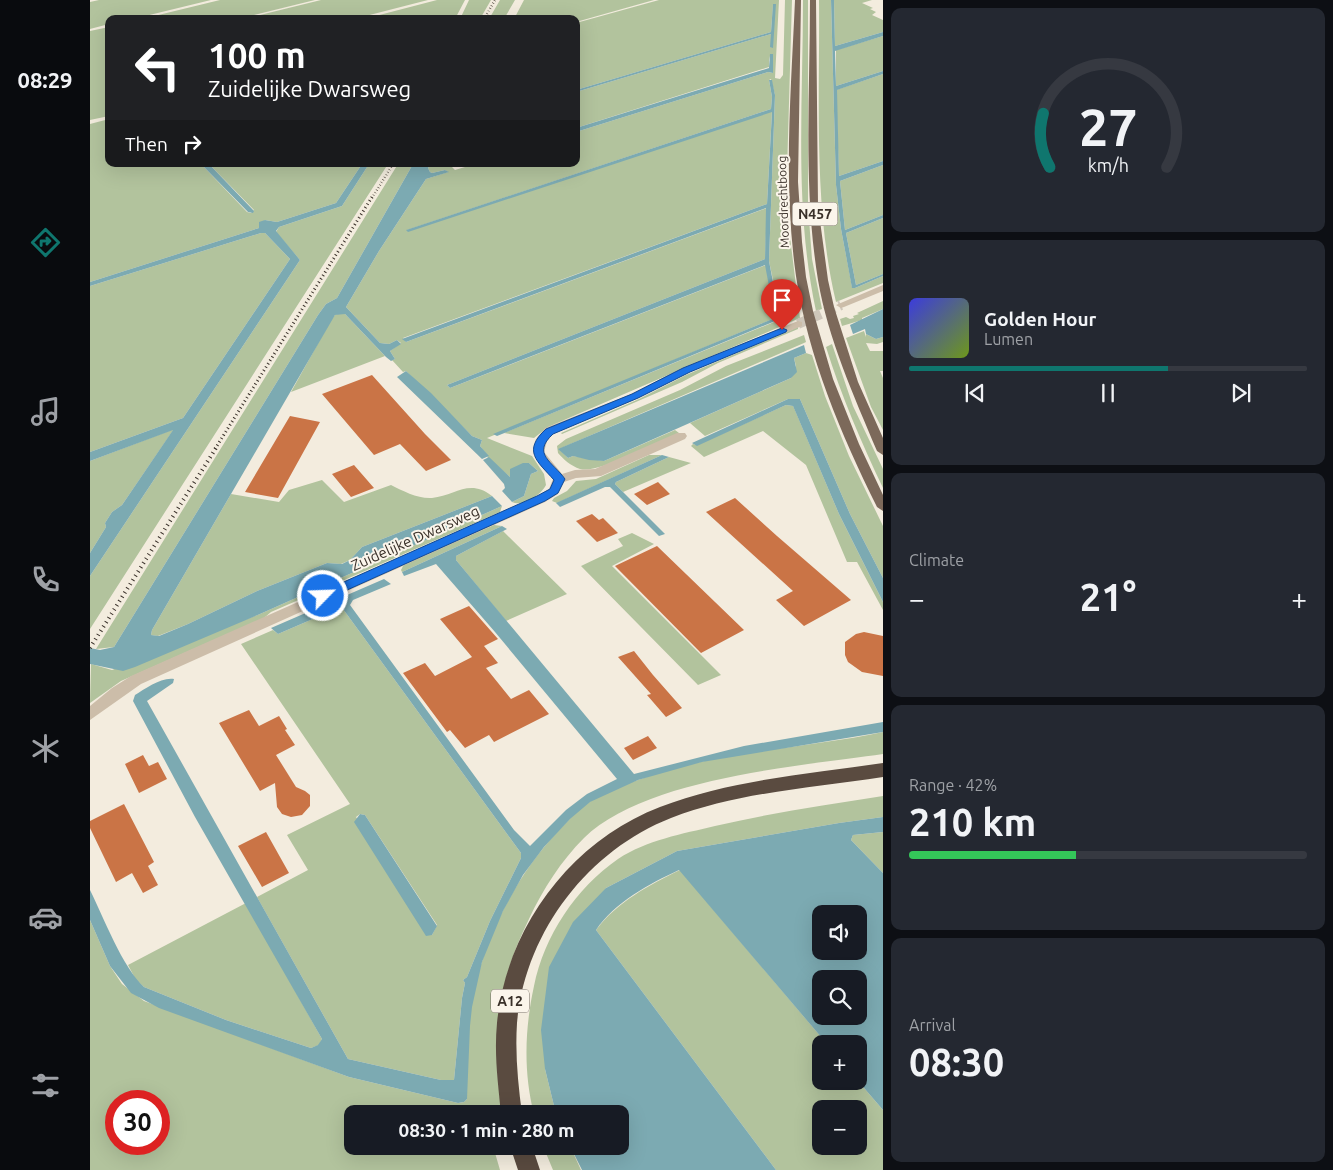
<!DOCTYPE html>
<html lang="en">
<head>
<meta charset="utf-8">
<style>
	body { margin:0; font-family:Ubuntu,sans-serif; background:#242831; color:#f1f3f6; height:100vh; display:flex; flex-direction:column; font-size:19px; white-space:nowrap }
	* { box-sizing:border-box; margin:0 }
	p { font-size:16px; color:#9ea1a6 }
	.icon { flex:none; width:28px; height:28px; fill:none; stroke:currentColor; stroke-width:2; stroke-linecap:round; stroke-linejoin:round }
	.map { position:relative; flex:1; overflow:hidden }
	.panel { display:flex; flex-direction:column; gap:8px; padding:8px; background:#0d0f14; width:450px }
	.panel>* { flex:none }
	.guide { position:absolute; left:15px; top:15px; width:475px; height:152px; border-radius:10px; box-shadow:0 5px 20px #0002; background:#202124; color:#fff; overflow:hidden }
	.controls { position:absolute; left:722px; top:905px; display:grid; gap:10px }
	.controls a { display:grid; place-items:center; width:55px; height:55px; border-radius:10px; background:#171b24; box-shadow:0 5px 20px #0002; font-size:25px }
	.speed { position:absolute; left:15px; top:1090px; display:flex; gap:10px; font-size:25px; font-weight:700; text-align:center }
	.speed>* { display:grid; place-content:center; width:65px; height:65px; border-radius:50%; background:#171b24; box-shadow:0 5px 20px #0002; line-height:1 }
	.speed .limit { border:8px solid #d22; background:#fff; color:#111 }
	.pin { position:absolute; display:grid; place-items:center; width:42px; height:42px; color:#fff; margin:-51px -21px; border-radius:50% 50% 50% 0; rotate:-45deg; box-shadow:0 0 5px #0007 }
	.pin .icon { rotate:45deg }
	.me { position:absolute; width:55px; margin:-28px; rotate:66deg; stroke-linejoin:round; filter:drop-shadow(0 0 4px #0008) }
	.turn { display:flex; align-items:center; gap:18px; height:105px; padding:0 20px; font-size:22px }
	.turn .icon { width:65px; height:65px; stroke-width:2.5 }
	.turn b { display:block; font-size:35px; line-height:42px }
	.then { display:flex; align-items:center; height:48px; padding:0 20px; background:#0003; gap:10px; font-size:19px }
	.big { font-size:38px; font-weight:700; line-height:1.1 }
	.panel .tile { flex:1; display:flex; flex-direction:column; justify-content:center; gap:8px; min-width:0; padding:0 18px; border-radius:10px; background:#242831 }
	.panel .dial { align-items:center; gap:0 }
	.dial svg { height:130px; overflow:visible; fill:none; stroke:#363941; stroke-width:7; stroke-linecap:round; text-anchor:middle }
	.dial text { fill:#f1f3f6; stroke:none }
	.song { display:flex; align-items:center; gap:15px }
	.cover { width:60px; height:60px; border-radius:8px; background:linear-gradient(135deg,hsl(240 70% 55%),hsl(80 70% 35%)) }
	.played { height:5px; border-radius:2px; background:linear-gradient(90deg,#0f766e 65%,#363941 65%) }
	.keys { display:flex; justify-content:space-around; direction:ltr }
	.heat { display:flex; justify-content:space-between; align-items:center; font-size:28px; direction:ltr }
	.charge { height:8px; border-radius:4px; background:linear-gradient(90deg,#34c759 42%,#363941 0) }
	.trip { position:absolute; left:254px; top:1105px; width:285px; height:50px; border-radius:10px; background:#171b24; box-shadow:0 5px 20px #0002; font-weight:700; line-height:50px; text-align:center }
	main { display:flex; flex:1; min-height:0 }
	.menu { display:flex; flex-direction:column; width:90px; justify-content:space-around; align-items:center; background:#090b0e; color:#9ea1a6 }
	.menu .icon { width:35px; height:35px }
	.menu .on { color:#0f766e }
	.menu b { font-size:22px; color:#f1f3f6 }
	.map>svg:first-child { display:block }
</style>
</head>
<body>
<main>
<nav class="menu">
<b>08:29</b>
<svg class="icon on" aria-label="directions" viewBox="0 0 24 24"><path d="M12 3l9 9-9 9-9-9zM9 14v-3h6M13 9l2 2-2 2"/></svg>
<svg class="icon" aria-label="music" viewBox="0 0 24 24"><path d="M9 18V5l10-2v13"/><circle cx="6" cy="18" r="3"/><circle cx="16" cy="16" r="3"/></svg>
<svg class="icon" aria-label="phone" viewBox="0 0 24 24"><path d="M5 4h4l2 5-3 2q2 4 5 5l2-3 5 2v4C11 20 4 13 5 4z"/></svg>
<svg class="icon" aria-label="climate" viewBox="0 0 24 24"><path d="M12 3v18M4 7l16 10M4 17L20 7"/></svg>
<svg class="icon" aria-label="car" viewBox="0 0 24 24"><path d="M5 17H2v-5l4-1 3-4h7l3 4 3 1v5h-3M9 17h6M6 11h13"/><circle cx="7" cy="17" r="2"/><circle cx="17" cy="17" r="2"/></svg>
<svg class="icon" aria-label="filters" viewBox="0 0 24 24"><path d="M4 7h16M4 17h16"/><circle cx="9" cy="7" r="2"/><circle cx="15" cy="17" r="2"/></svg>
</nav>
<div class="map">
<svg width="793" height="1170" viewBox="0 0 793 1170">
	<rect width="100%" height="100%" fill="#f3ecde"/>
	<!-- green -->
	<path fill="#b2c39d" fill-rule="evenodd" d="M9,0H121L43,19H19V24L0,29V2Z
		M130,0H225L148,19H52Z
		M231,0H338L264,19H154Z
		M347,0H375L365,19H274Z
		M379,0H401L390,19H370Z
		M410,0H425L414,19H399Z
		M434,0H564L486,22V19H424Z
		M569,0H689L685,78L690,79L693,75L695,0H702L697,171L699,229L710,318L458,427L444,438L414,433L684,322L691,318L679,261L685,95L681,79L679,80L682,97L681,109L317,230L318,231L682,111L677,204L313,338L316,342L677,208L675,259L357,385L360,388L676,265L685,318L397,438L442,456L454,474L456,485C451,495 433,507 422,502L434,496L441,474L448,471L439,463L420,477L397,457L398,456L390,446L392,440L382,436L316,371L313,372L302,360L305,359L300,351L311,343L307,340L299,344L290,343L256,307L289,251L336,179L358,172L355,170L342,173L340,172L338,168L341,164H373L362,167L365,170L385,164H486V132L678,72L683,73L679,56V67L486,128V92L681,34L682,48L683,4L681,32L486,90V23Z
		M713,0H718V206L722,259L732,309L726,311C704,209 713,104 713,0Z
		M729,0H741L746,185L751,229L762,287L765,288L793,276V283L746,302C723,206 730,99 729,0Z
		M744,0H782L772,3L783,8L780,9L786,12L782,15L793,20V32L745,46Z
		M19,27V116L0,120V31Z
		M793,36V71L746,86V50Z
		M793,74V161L749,176L746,90Z
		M19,119V164H111L157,212L161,213L164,210L119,164H272L246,203L187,222L175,220L169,228L0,282V124Z
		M279,164H298L0,629V576L210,260L186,232L189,227L252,206Z
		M308,164H323L247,298L236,304L228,315L24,647L6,649Z
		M793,165V215L755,230L750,181Z
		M793,218V274L766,285L756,233Z
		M171,233H175L200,259L93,418L0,452V286Z
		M793,301V309L772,318V320L752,326L750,319L756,317L760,319L764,318L763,316L769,314L767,313Z
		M250,313L255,314L295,356L201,392L241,320L245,315Z
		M708,327V329L628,363L592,382L472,434L471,433L549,399L596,375Z
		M774,331L776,337V334L786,339L793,337V342L787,344L776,343L780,351H793V371H790L793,378V430L781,407L756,338Z
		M714,335L716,342L714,343L469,449L478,458L483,456L514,461L585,430L589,433C569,442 509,474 490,469C481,466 473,459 468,453L467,446L476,439L590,390L636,366Z
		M742,344L763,406L793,469V488C771,442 751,395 736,347Z
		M716,353L722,355L735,396L759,456L793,526V578L760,514L710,399H698L615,436L600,423L701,378L706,366L704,358Z
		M696,405L703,406L704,408L749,514L793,602V610L767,562H757L716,465L673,431L614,457L601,446L603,444L607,445Z
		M84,429L32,505L22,512L15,523L16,527L0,553V461Z
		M559,455H572L467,503L462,501L464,498L477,491L486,481L506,479Z
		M579,457L601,463L533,492L525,484L526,482Z
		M232,480L254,502L301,485C313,491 328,499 342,498C365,496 379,478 402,496L272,547L260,560L251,564L237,563L167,591L98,624L68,636L61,635L62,630L141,494L189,502L199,490Z
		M412,506L410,512L181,612L174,618L31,681L0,703L1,664L22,670L170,614Z
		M404,525L412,526L312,572L311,570L314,564Z
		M413,531L477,594L416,621L366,560V556Z
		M542,533L564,544L522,566L631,675L608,685L491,566L533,546L528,539Z
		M246,609H253L431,853V858L400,921L377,977L373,980L375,983L372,998L364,1080H351L258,1059L167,897L218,870L197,835L260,804L151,644L183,630L188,634ZM270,814L275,815L347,925L342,935L266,817Z
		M793,732V754C710,766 555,778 494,838C471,861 453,889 439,919C405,988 402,1039 412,1114H262V1146H403L410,1170H0V920L20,966L32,984L54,1001L259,1077L368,1103L374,1102L377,1099C377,1069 377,1038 381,1008C391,943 424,878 469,830C478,821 488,809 499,802C513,793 532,785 548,780C624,751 713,749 793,732ZM26,1101H69V1144H26Z
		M793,796V817L749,823L587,851L516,888L455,1069L466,1114H444C433,1072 435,1027 444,986C454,936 486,888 528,859C557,840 592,834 625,826C680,813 737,805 793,796Z
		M793,832V873L761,840L763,835Z
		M590,870L737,1044H731V1081H768L793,1110V1170H686L506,930C527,902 559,885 590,870ZM731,1109H769V1146H731Z
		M156,903L232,1039L229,1045L221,1048L136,1020L54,987L46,980L38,965Z
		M453,1146H480L491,1170H463Z"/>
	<!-- water -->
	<path fill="#7caab2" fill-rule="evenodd" d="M741,0H744L745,46L793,32V36L745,51L746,86L793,71V74L747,90L749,176L793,161V165L750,181L755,230L793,215V218L756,233L766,285L793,274V276L765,288H762L751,229L746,185Z
		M683,4H686L683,48L680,47L681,34L486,92V90L681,32Z
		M680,54H683V73L678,72L486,132V128L679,68Z
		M679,80H682L685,95L679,261L690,319L407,436L403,434L685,318L675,265L360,388L357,385L675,259L676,208L316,342L312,339L677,204L682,112L318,232L316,230L681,109L682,97Z
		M111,164H119L164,211L163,213L158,212Z
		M272,164H279L252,206L189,227L186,231L210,260L0,576V553L16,527L15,523L22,512L32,505L83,430L0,461V452L93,418L200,259L175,233H171L0,286V282L169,228V222L175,220L187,222L246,203Z
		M323,164H341L338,168L340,172L342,173L355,170L359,172L336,179L289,251L256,307L290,343L299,344L307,340L311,344L300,351L305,359L301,361L296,357L255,314L245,315L62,630L61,635L69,636L98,624L167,591L237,563L252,564L260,560L272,547L402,496L412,506L170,614L45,667L33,671L0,664V648L10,650L24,647L228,315L236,304L247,298Z
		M793,309V337L786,339L776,334L775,329L763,334L760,325Z
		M714,345L716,353L704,358L707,372L701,378L514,461L499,460L483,456L478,458L468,449Z
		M316,371L341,393L382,436L392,440L390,446L399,456L392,459L307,377Z
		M698,399H710L760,514L793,578V602L749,514L703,406L696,405L607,446L602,443Z
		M572,455L579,457L526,482L525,484L575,534L569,536L520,487H515L470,507L466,503Z
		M399,457L420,477V469L433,463H439L448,471L441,474L434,496L422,502L412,491L415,488L414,484L393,460Z
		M412,526L417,529L366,556V560L544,774L654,746L793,722V732L612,762L548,780L500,802L480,819L454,847L433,875L413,911L392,962L382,1007L380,1026L377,1099L374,1102L368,1103L259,1077L69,1008L41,993L20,966L0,920V890C14,918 32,967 54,987L136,1020L221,1048L228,1045L232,1039L105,817L43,701L45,695C55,689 71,677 84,679L83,683L57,701L258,1059L351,1080H364L372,998L375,983L373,980L377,977L400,921L431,858V853L253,609H246L188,634L181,628L294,579L301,584L263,600L260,605L424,830L440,846L476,810L497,794L527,779L405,632L346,564L314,576L312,572Z
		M270,814L275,815L347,926L342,935L336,936L264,822Z
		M793,817V832L763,835L761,840L793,873V1110L768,1081L769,1044H737L589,870C559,884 525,902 506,930L686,1170H492L480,1146H530V1114H466L455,1069L451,1030L459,967L483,922L516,888L587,851L749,823ZM731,914H769V951H731ZM731,979H769V1016H731Z"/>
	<!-- building -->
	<path fill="#ca7446" d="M282,375L335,434L361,460L336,471L310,444L284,455L232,394Z
		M200,416L230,422L188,498L155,492Z
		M264,465L284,488L261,497L242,474Z
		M568,482L580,494L557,505L544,494Z
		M645,498L687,536L761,600L714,626L686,600L703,591L616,512Z
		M502,514L509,520L513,518L528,533L507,542L486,521Z
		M567,546L654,630L611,653L525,566Z
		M379,606L408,639L394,646L408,663L396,668L421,699L439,690L459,714L404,742L399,735L375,748L360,730L357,732L313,673L335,663L345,676L382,657L350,619Z
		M774,632L793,636V676L772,672L758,662L755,655V642L766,634Z
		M544,651L563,675L592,708L576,717L557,695L561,694L528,657Z
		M159,710L169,726L189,716L197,729L195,730L205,745L186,755L206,787L215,791L220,795V806L212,815L201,817L192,814L187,807L185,783L170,791L129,723Z
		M558,736L567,748L543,760L534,748Z
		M53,755L59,766L68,762L77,779L49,793L35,764Z
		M34,804L64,862L58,866L68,885L53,893L42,873L26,882L0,828V821Z
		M176,832L199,873L172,887L148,846Z"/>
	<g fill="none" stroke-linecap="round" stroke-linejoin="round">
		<!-- street-tunnel -->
		<path stroke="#cec6ba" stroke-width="10" stroke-dasharray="10 5" stroke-linecap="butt" d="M708,324L751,305"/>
		<!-- street -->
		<path fill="#ccbda9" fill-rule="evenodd" d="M793,285V291L754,307L751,308L746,305Z
			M708,321L712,322V326L600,372L549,398L463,434L457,441L454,452L472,474L485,470L505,469L587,433H595L597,436L595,439L511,476L486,478L474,482L468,494L455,502L51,684L0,720V706L22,688L41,676L447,496L459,489L463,479L447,460L443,452L446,439L455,428L541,394L592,368Z"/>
		<!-- primary -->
		<path fill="#7c695a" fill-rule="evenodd" d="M705,0H711L708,182L712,242L716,277L723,311L743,379L769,444L793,495V511L787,507C751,434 718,357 706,276C693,185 701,92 705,0Z
			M720,0H726L728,206L738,280L744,307L768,382L793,438V455L787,451C764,396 738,339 728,280C713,188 720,93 720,0Z"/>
		<!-- highway -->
		<path fill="#5a4b40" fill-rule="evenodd" d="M793,763V777C723,788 648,792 581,818C497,851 435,933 427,1023C425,1054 428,1083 432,1114H411C408,1083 404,1054 407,1023C416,928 481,841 570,807C641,780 718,774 793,763Z
			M420,1146H442L450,1170H428Z"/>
		<!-- rail-far2 -->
		<path stroke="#393029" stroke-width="2.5" stroke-dasharray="0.5 2.5" stroke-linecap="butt" d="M394,19L405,0
			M282,198L303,164"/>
		<!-- rail-far1 -->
		<path stroke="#393029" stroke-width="3" stroke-dasharray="1 3" stroke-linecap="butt" d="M125,449L282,197"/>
		<!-- rail -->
		<path stroke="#393029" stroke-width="4" stroke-dasharray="1 4" stroke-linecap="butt" d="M0,648L126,448"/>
	</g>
	<!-- route -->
	<path fill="#1a73e8" stroke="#114b97" d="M692,328L697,330L696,332L600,372L548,398L463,434C441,454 463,462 475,479L468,493L455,501L237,599H229L227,596L229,593L447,496L460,489L464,480C447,461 432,451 456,429L542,394L593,368Z"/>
	<g text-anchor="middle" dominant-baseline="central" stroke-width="4" stroke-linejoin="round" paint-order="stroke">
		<!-- far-street labels -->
		<g font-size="12" fill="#393029" stroke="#fbf5eb">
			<text transform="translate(693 202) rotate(-92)">Moordrechtboog</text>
		</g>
		<!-- shield labels -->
		<g fill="#fbf5eb" stroke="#736b63" stroke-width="1">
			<rect x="702.5" y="202.5" width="45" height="23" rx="4"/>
			<rect x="401" y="989.5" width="38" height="23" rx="4"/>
		</g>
		<g font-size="14" font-weight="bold" fill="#393029">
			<text x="725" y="214">N457</text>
			<text x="420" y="1001">A12</text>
		</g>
		<!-- street labels -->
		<g font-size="15" fill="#393029" stroke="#fbf5eb">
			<text transform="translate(325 538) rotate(-24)">Zuidelijke Dwarsweg</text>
		</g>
	</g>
</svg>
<div class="controls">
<a><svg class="icon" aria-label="sound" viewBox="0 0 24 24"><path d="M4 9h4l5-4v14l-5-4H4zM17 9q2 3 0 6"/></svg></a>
<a><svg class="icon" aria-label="search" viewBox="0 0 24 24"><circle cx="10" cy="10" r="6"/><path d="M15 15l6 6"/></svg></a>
<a>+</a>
<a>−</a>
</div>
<div class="speed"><div class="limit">30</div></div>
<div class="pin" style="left:692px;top:330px;background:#d93025"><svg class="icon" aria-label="arrive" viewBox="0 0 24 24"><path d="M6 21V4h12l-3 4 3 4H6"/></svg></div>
<svg class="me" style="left:233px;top:596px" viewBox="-20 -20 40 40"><circle r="17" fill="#1a73e8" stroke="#fff" stroke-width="3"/><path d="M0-11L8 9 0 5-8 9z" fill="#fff"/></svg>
<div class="trip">08:30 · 1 min · 280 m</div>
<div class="guide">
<div class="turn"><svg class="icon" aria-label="left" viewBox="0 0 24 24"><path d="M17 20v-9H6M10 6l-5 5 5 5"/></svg><div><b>100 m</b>Zuidelijke Dwarsweg</div></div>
<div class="then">Then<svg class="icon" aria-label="right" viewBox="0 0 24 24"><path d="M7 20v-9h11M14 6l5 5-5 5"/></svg></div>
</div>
</div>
<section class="panel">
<div class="tile dial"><svg viewBox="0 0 100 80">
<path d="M14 69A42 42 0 1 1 86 69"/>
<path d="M14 69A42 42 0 0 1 10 36" stroke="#0f766e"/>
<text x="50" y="56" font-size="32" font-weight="700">27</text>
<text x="50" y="72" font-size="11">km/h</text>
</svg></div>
<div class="tile">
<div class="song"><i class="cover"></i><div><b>Golden Hour</b><p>Lumen</p></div></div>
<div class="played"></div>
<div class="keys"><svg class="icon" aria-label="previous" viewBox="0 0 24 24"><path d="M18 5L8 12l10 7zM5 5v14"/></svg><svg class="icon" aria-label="pause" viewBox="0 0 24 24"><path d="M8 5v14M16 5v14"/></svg><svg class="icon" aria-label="next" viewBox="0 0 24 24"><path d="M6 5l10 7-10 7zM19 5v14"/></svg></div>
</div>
<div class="tile"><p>Climate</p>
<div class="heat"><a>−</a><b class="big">21°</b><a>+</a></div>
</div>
<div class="tile"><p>Range · 42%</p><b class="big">210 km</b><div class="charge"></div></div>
<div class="tile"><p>Arrival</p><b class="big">08:30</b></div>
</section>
</main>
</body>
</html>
